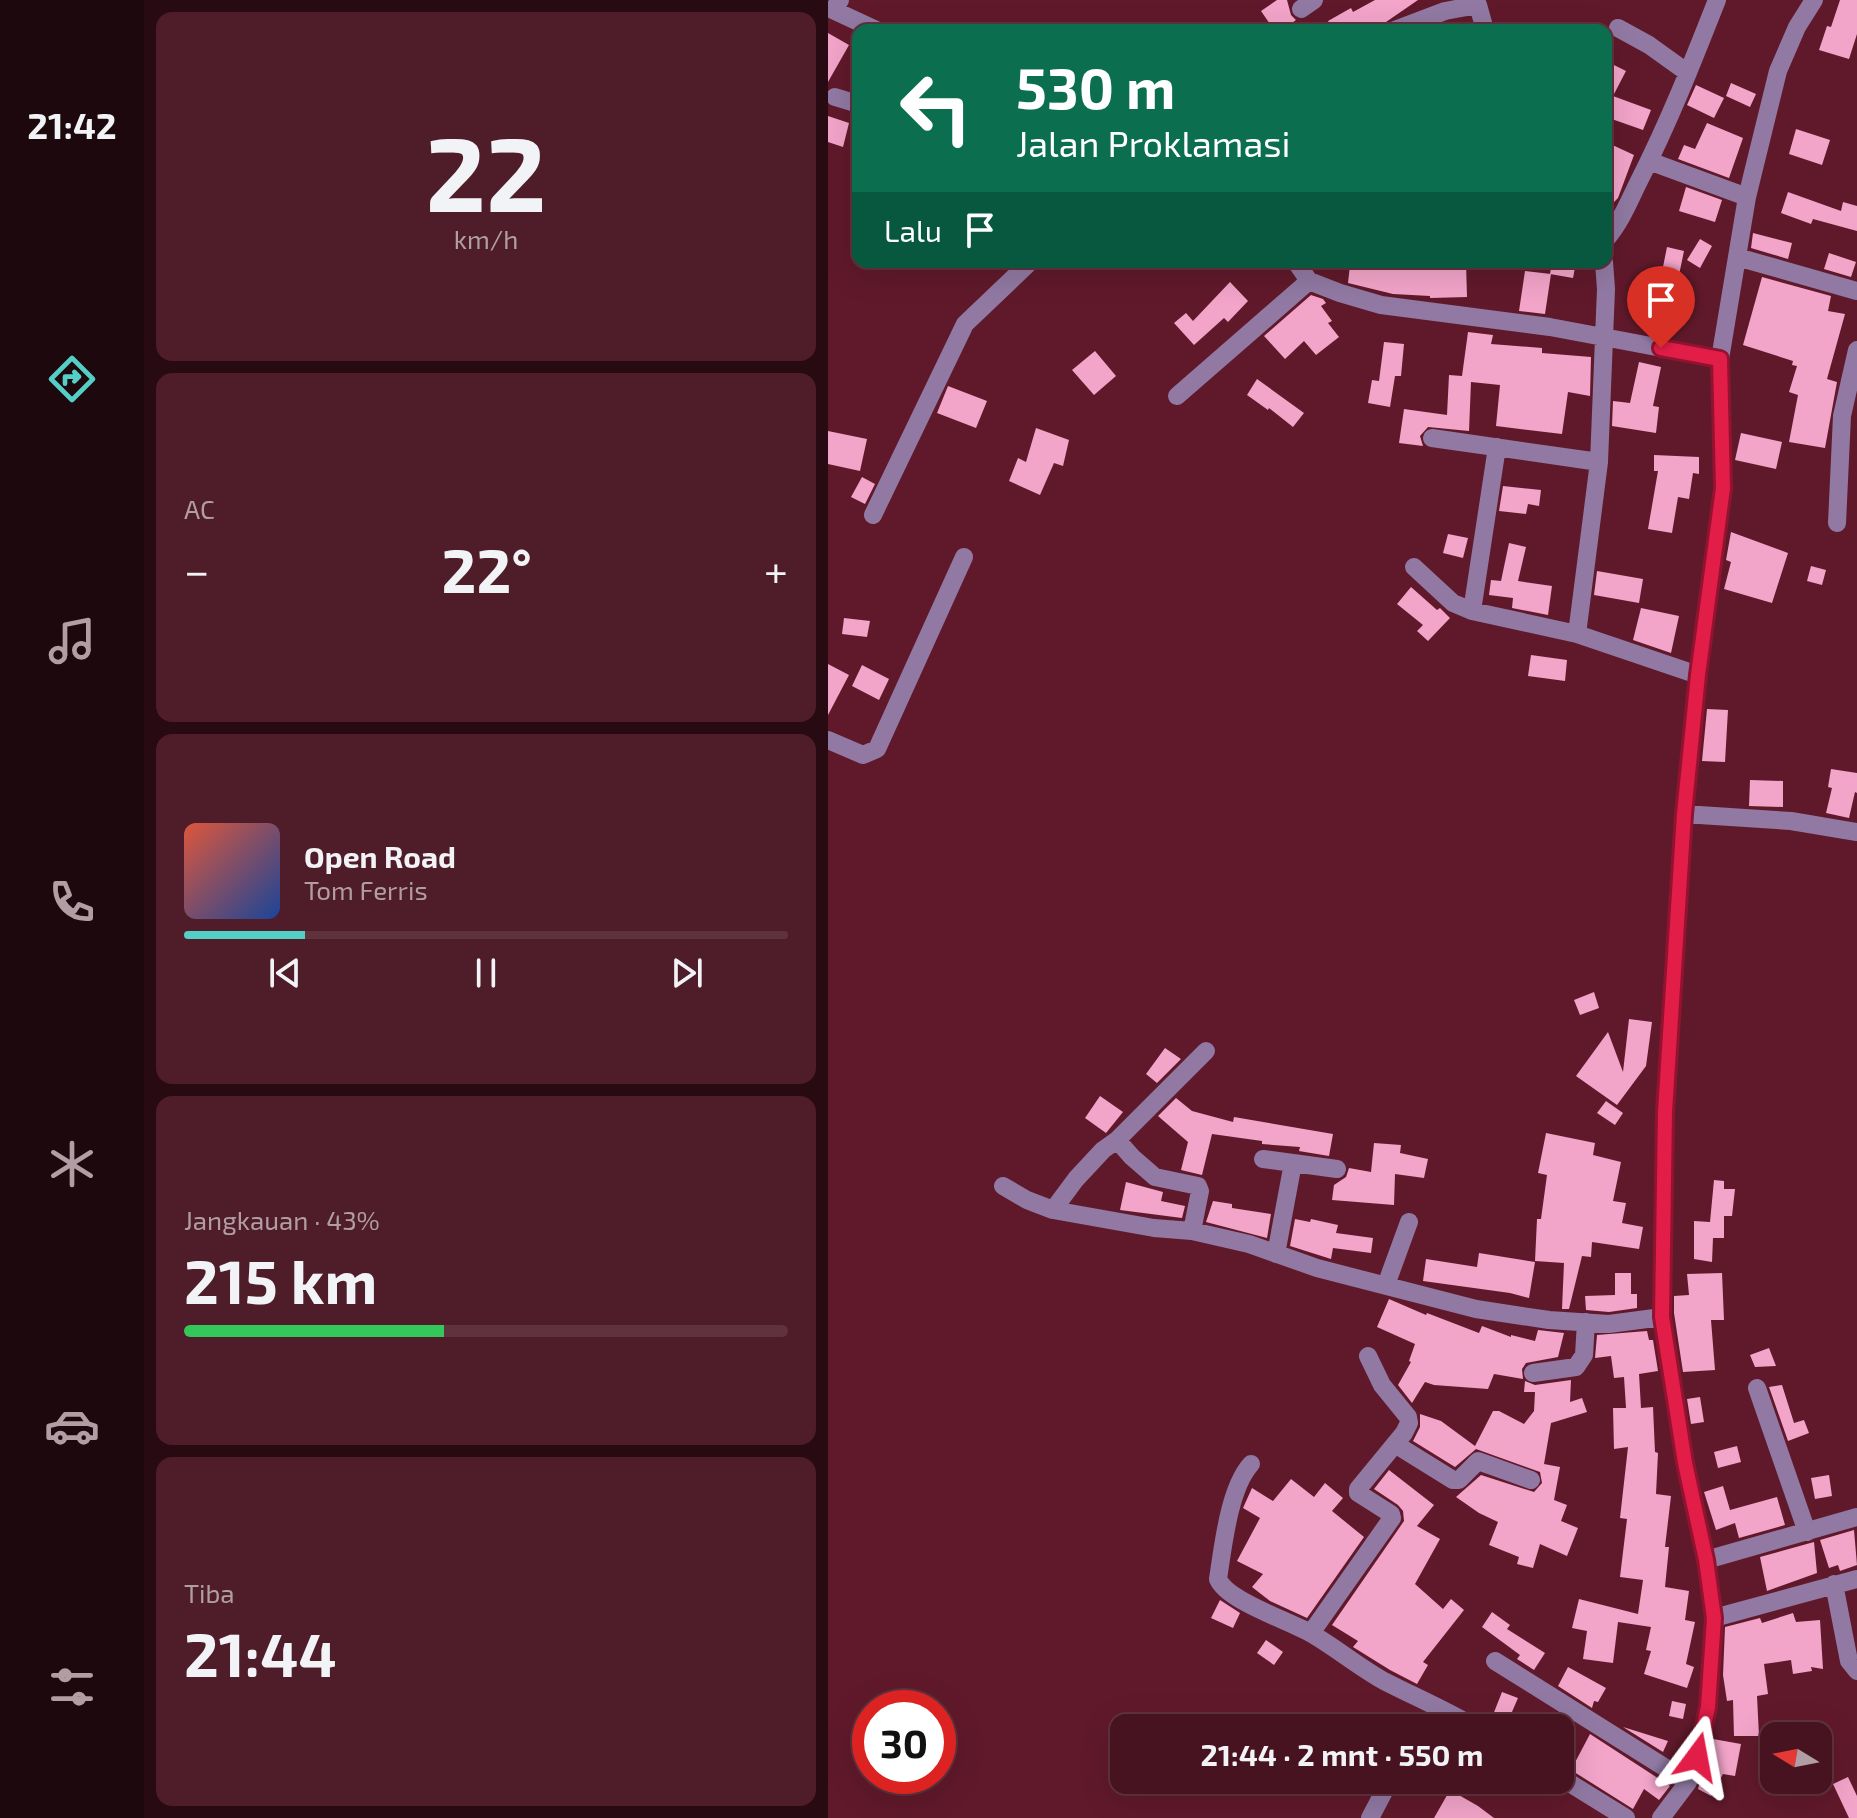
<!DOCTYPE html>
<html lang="id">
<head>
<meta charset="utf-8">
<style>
	body { margin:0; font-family:"Exo 2",sans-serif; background:#4f1c29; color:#f1f3f6; height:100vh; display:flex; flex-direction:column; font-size:30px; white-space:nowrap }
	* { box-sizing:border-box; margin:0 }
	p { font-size:26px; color:#b19ea5 }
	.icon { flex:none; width:44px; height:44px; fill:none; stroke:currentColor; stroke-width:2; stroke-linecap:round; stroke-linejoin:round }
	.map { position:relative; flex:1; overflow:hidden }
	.sheet { display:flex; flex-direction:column; gap:12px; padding:12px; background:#280a12; width:684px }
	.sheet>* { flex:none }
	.hud { position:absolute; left:24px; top:24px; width:760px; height:244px; border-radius:16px; box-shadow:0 8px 32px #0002,0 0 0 2px #60323e; background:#0b6e4f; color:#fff; overflow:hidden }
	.needle { width:52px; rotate:280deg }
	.tools { position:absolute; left:932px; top:1722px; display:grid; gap:16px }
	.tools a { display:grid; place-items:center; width:72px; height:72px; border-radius:16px; background:#481320; box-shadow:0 8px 32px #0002,0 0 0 2px #60323e; font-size:40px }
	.speed { position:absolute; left:24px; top:1690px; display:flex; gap:16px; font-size:40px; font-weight:700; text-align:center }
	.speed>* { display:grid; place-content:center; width:104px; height:104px; border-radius:50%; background:#481320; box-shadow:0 8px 32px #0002,0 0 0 2px #60323e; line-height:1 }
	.speed .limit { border:12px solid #d22; background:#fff; color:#111 }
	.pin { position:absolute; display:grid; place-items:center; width:68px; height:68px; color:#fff; margin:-82px -34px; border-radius:50% 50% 50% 0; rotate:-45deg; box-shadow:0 0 8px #0007 }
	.pin .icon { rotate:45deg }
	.me { position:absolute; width:88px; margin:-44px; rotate:13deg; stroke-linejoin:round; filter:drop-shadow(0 0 6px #0008) }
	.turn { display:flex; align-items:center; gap:28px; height:168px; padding:0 32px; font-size:36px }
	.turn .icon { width:104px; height:104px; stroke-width:2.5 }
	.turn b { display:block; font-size:56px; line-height:68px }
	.then { display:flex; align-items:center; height:76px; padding:0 32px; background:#0003; gap:16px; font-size:30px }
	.big { font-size:60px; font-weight:700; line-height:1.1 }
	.sheet .widget { flex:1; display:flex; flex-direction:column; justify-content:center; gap:12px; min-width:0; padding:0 28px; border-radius:16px; background:#4f1c29 }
	.sheet .dial { align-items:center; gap:0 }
	.dial b { font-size:104px; line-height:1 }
	.song { display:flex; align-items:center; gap:24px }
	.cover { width:96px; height:96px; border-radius:12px; background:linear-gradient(135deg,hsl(10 70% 55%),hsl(220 70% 35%)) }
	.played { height:8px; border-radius:4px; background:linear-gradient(90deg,#55cec6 20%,#60323e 20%) }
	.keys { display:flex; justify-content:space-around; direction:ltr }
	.heat { display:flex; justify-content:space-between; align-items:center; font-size:44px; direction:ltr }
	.charge { height:12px; border-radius:6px; background:linear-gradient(90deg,#34c759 43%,#60323e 0) }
	.trip { position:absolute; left:282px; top:1714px; width:464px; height:80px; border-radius:16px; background:#481320; box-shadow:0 8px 32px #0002,0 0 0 2px #60323e; font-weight:700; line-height:80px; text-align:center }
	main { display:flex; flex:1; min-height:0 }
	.tab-bar { display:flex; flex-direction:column; width:144px; justify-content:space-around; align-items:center; background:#1d080d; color:#b19ea5 }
	.tab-bar .icon { width:56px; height:56px }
	.tab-bar .on { color:#55cec6 }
	.tab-bar b { font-size:36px; color:#f1f3f6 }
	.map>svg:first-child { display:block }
</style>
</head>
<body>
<main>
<nav class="tab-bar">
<b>21:42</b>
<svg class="icon on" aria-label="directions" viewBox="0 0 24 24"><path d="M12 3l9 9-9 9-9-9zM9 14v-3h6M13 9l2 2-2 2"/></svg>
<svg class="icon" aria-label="music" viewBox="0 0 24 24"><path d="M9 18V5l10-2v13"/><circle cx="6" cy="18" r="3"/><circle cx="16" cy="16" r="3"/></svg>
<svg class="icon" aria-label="phone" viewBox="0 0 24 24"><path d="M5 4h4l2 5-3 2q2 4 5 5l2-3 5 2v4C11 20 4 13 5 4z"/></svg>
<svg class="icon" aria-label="climate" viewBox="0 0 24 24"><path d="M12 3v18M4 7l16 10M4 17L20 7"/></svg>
<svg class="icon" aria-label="car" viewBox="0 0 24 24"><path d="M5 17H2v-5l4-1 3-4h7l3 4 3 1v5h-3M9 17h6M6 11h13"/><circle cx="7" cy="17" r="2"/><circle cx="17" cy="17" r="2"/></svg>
<svg class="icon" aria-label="filters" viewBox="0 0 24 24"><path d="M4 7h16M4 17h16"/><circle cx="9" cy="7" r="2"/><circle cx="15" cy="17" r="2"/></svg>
</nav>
<section class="sheet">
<div class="widget dial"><b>22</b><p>km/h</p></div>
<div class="widget"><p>AC</p>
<div class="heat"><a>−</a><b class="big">22°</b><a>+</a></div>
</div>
<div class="widget">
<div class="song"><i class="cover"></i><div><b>Open Road</b><p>Tom Ferris</p></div></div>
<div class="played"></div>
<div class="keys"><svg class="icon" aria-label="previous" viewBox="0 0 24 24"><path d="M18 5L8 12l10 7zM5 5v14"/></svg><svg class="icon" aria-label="pause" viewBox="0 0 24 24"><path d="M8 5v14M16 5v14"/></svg><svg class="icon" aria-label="next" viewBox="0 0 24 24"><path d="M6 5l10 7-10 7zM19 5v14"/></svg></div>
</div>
<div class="widget"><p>Jangkauan · 43%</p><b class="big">215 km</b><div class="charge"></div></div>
<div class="widget"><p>Tiba</p><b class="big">21:44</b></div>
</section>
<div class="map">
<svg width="1029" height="1818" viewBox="0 0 1029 1818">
	<rect width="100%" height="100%" fill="#60192b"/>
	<!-- building -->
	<path fill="#f2a4c9" d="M449,0H459L463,15L468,20L454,30H446L433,11Z
		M547,0H590L558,22L555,30H506L500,21L523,8L525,12Z
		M1012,0H1029V34L1021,59L991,50L999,26L1003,27Z
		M0,33L21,45L0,82Z
		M778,61L798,71L785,96L823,110L815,130L778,117Z
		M903,83L928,94L922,107L898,96Z
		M868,85L896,98L886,118L859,105Z
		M0,116L21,123L15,147L0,142Z
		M879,123L915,138L901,178L850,159L856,145L867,149Z
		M968,129L1002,140L994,165L961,154Z
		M778,142L806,155L790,198L778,210Z
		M858,187L894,200L887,222L851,211Z
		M960,192L1013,211L1015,202L1029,206V231L985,219L983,224L953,213Z
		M925,233L964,243L960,259L923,248Z
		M872,239L884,246L872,268L859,260Z
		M839,247L856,251L851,275L834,272Z
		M1001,253L1028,262L1023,277L996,269Z
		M543,262H565L564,266L601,267V262H638L639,297L602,298V296L565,294L520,283L522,265L542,267Z
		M724,262H748L745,278L722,274Z
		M697,271L723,274L717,314L691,311Z
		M934,277L1003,296L1000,311L1017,314L999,379L1009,382L997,448L961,442L970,395L961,392L969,366L964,365L965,361L915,345Z
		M815,279L832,282L828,298L812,295Z
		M402,282L420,301L400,322L396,318L366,345L346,323L358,313L365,321Z
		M483,295L495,299L498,303L493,306L504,321L500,323L511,337L488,355L476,341L457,359L436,336Z
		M640,332L665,335L663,344L714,348V353L763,357L762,396L740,392L734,434L668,426L672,385L643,382L641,431L600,427L592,436L595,446L571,443L576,409L619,415L621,375L634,376Z
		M556,342L576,344L573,376H567L562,407L540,403L544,380L551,381Z
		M267,351L288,376L266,395L244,370Z
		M811,362L833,367L825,406L831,407L828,433L784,426L785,401L802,403Z
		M429,379L476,413L465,427L441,408L440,410L419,395Z
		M120,386L159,401L148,428L109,413Z
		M208,428L241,440L235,466L226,463L212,495L181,481L190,458L198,462Z
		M0,431L39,439L32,471L0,464Z
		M913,433L954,442L948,469L907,460Z
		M826,455L871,457V474L865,473L861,499L850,497L844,533L820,529L830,471H826Z
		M34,477L47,484L37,504L23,497Z
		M675,486L713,490L711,506L700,504L698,514L671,511Z
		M903,532L960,553L944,603L896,589L903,562L898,560Z
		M620,534L640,538L635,558L615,553Z
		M681,543L698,547L690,581L724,586L720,615L684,608L685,598L661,595L663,580L673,581Z
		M983,566L998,570L994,585L979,581Z
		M769,571L815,579L811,603L766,595Z
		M583,587L609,610L612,608L622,618L600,641L589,631L595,625L569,604Z
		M813,608L851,616L843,653L805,640Z
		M16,618L42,621L39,637L14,634Z
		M703,655L739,660L737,681L700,676Z
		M0,664L21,675L0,715Z
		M34,665L61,679L51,700L24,686Z
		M879,709L900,710L897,762L874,761Z
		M1003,769L1029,773V793L1027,792L1021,818L998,813L1004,788L1000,787Z
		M922,780L955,781V807L921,806Z
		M766,992L771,1008L752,1015L746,1000Z
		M801,1019L824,1022L818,1066L789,1105L748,1076L780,1032L795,1072Z
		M337,1048L353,1059L329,1083L318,1074Z
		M272,1096L295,1112L278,1133L257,1118Z
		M348,1098L364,1111L405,1122L406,1117L505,1134L501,1156L471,1151L472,1147L434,1144V1141L384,1134L374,1175L353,1170L360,1142L330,1116Z
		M778,1101L795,1113L787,1125L769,1113Z
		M718,1133L767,1143L765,1155L793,1162L785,1201L798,1203L794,1223L815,1227L811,1249L764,1242L763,1257L754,1256L741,1309H734L736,1263L707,1261L709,1219H713L719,1175L710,1173Z
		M546,1143L573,1145L572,1153L600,1159L596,1178L567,1174L566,1205L504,1200L506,1185L518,1177L521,1168L543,1172Z
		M886,1180L896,1181V1189H907L904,1216H896V1238H885L884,1262L866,1259V1221L882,1222Z
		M298,1182L335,1192L333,1201L357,1206L354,1218L292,1210Z
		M385,1201L404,1204V1208L443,1214L439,1238L378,1222Z
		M467,1219L482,1222L483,1219L510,1225L508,1233L545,1238L543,1253L505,1248L503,1259L462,1246Z
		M651,1253L707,1262L701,1298L682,1293L595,1281L598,1259L649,1267Z
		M787,1273H803V1294H809V1308L781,1312L758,1310L757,1296L787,1295Z
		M894,1273L896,1320H883L887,1370L855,1372L846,1313V1296L861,1295L859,1274Z
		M561,1299L598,1315L599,1313L651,1333L654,1326L683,1337V1335L707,1341L710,1330L736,1333L730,1357L698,1363L694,1369L695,1379L666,1374L660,1389L606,1385L597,1382L584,1403L570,1385L583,1362L581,1361L587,1344L549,1327Z
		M819,1331L821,1340H825L830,1371L811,1374L813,1408L825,1407L827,1452L830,1453L828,1494L843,1496L837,1547H841L837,1587L861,1591L857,1620L867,1622L858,1664L866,1667L859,1688L816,1674L823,1651L818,1650L823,1627L790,1622L785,1663L755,1659L759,1631L744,1628L751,1599L810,1614L815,1580L792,1577L799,1519L792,1518L800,1447L786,1449L785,1408H798L796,1377L786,1378L783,1356L767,1358L769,1335Z
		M941,1348L948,1366L927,1367L922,1355Z
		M743,1380L742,1402L754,1398L759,1412L723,1423L716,1464L732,1467L726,1500L739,1505L733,1521L750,1528L739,1556L712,1544L705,1568L689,1564L691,1557L661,1545L670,1522L651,1513L628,1497L653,1475L706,1492L714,1483L712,1472L648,1449L627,1467L585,1441L592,1427V1414L613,1421L647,1446L665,1411H671L696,1424L706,1411L707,1392H696L697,1381L707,1385Z
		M954,1385L966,1423L976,1420L981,1433L960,1441L941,1387Z
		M872,1397L876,1422L863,1424L859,1399Z
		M909,1446L913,1462L890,1468L886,1452Z
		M561,1470L606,1505L589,1526L612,1539L587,1584L615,1609L623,1599L636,1610L595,1662L600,1665L589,1684L562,1670L525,1647L530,1641L504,1625L576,1521L575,1511L570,1505L546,1489Z
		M1001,1475L1004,1496L987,1499L983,1478Z
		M463,1479L486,1497L497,1483L515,1498L504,1511L536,1537L479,1618L442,1601L424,1587L435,1574L409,1561L432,1518L415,1508L424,1488L445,1501Z
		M895,1486L902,1510L949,1497L957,1525L911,1538L907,1523L888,1530L876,1492Z
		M1026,1530L1029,1565L1012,1571L1010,1565L1001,1568L992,1540Z
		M986,1542L989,1573L939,1591L932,1557Z
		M392,1600L412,1613L405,1628L383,1618Z
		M664,1612L682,1625L679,1629L717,1653L706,1670L689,1659L692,1655L654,1627Z
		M965,1613L968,1622L992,1620L995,1669L983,1667L984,1671L965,1674L963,1660L936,1664L940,1694L929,1696L931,1736H906L905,1700L899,1701L895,1675L897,1627L932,1618L934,1623Z
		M438,1640L455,1652L446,1665L429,1653Z
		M740,1667L778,1688L770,1702L766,1701L764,1708L730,1686Z
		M674,1692L690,1698L677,1728H669L661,1725Z
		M844,1701L858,1704L855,1719L841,1716Z
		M795,1727L840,1741L835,1752Z
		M762,1734L842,1786L831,1800L816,1789L805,1809L743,1770Z
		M885,1739L913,1744L907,1776L895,1774L883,1796L870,1789Z
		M1020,1777L1029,1796V1818H1021L1005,1784Z
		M622,1790L650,1806L666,1818H606Z"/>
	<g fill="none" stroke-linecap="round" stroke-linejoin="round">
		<!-- minor -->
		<path stroke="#9179a3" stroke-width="18" d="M12,0L5,10L48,30
			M473,9L486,0
			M790,28L821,45L860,73
			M567,30L617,11L650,5L657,30
			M7,97L30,104
			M821,161L919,197
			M778,239C793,222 801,201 811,181C841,122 865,61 889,0
			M909,257L1029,291
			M468,262L481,281
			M776,262L778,289L771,462L749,634L870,675
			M481,281L512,293L553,305L722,327L892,359
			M349,396L481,281
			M604,438L771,462
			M45,515L137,324L202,262
			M1009,523L1014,416L1029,350
			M586,567L625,603L644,611L749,634
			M644,611L669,447
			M0,740L35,755L49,749L136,557
			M856,814L963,821L1029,832
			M289,1140L304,1157L327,1177L370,1186L372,1191L364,1231
			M435,1159L465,1163L448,1254
			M465,1163L509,1169
			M175,1186L199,1200L225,1210L326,1228L364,1231L421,1244L489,1268L648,1309L721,1320L781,1324L834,1317
			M225,1210L248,1179L275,1150L289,1140L378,1051
			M558,1285L581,1222
			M705,1373L748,1367L756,1355L758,1322
			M929,1388L979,1532
			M567,1444L625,1480H631L650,1461L703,1480
			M423,1464C401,1488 395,1547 390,1579C399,1601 462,1621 484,1634C508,1648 531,1667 556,1681C587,1697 618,1710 648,1728
			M878,1560L1029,1517
			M1006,1584L1021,1661L1029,1671
			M886,1618L1029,1579
			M483,1633L564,1518L563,1514L530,1493V1489L576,1433L581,1423L580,1417L554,1385L540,1356
			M667,1661L860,1782
			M732,1777L798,1818
			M542,1818L562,1780
			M833,1818L860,1782L869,1757L880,1707L886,1618L878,1560L857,1463L834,1317L837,1112L856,814L870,675L895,488L892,359L919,197L950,71L969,27L986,0"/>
	</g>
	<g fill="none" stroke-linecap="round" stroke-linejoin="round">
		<!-- route casing -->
		<g stroke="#92132f" stroke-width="20">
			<path id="route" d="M833,348L892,359L895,488L870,675L856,814L837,1112L834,1317L857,1463L878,1560L886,1618L880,1707L869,1757"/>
		</g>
		<!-- route -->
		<use href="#route" stroke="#e11d48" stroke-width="14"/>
	</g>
</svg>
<div class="tools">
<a><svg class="needle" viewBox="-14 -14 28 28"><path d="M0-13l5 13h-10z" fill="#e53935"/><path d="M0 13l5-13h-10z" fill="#b19ea5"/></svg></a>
</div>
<div class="speed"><div class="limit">30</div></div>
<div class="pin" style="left:833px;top:348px;background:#d93025"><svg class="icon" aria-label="arrive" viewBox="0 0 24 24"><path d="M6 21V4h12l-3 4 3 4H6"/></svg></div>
<svg class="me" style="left:869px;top:1757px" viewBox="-20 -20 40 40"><path d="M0-17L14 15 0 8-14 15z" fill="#e11d48" stroke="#fff" stroke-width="4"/></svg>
<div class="trip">21:44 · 2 mnt · 550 m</div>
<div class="hud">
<div class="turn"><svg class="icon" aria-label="left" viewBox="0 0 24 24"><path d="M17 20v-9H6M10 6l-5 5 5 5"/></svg><div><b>530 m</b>Jalan Proklamasi</div></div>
<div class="then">Lalu<svg class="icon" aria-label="arrive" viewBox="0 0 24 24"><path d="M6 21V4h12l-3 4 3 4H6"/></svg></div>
</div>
</div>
</main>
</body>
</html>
